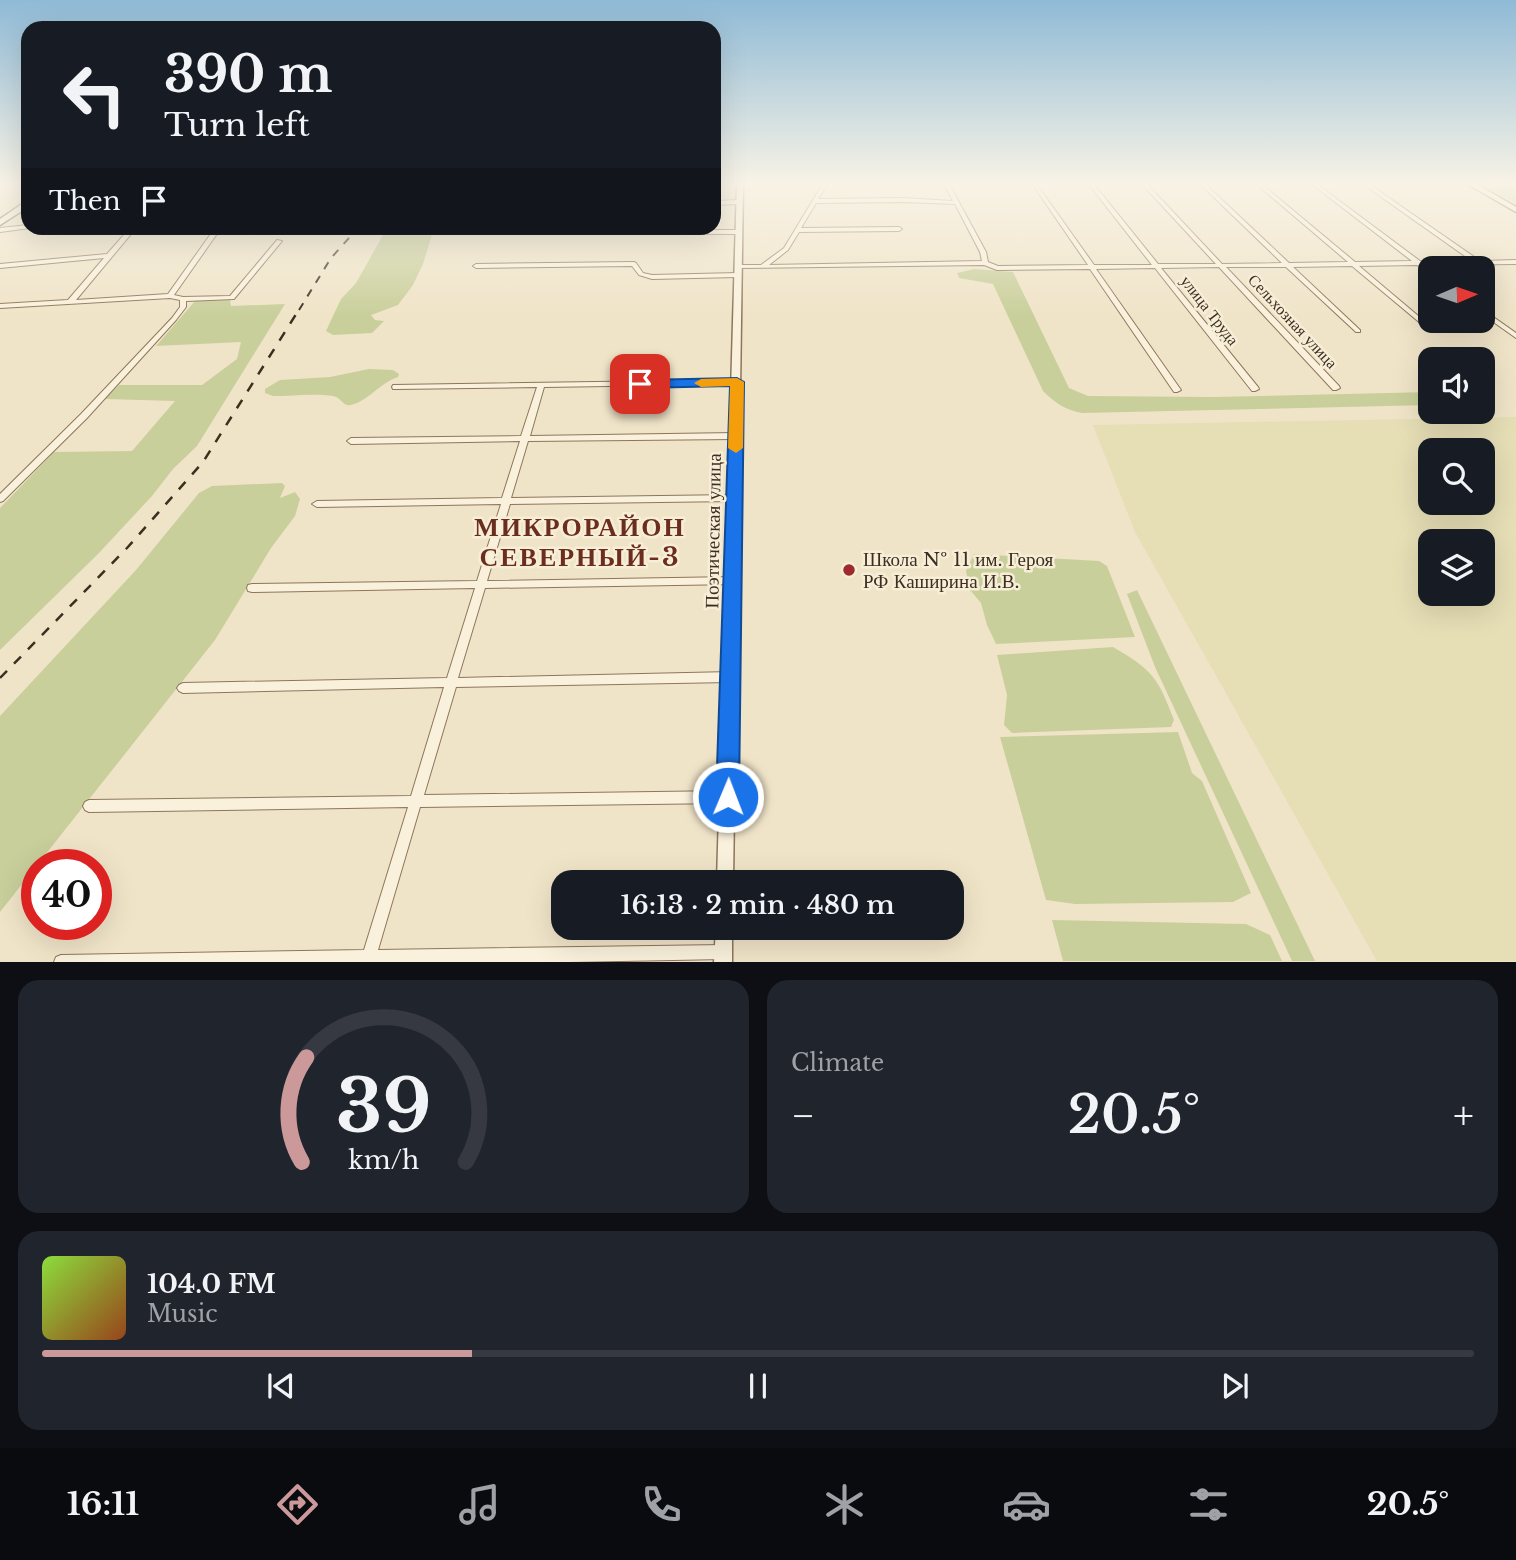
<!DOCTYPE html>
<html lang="en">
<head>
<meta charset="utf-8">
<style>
	body { margin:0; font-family:"Libre Baskerville",serif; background:#20242c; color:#f1f3f6; height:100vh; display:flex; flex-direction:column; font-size:26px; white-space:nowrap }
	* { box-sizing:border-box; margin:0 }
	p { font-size:23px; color:#9ea1a6 }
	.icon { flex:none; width:38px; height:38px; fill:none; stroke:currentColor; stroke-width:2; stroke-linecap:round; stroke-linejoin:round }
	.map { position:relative; height:962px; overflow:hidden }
	.sheet { display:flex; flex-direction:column; gap:18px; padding:18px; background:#0d0f14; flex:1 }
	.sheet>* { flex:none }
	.guide { position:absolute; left:21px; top:21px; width:700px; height:214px; border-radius:21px; box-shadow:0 7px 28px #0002; background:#171b24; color:#f1f3f6; overflow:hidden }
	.needle { width:46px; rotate:88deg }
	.tools { position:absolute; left:1418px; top:256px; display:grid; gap:14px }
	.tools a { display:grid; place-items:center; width:77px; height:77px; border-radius:14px; background:#171b24; box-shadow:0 7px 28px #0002; font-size:35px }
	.speed { position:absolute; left:21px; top:849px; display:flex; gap:14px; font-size:35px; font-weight:700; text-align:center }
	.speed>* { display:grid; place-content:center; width:91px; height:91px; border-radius:50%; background:#171b24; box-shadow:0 7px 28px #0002; line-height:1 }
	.speed .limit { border:10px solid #d22; background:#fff; color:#111 }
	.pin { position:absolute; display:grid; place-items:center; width:60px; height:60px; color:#fff; margin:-30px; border-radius:14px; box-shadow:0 4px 10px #0006 }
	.me { position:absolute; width:77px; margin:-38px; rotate:1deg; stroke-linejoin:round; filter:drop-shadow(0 0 5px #0008) }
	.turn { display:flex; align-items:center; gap:24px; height:147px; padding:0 28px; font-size:32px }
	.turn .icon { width:91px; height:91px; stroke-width:2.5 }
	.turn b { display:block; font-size:49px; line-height:60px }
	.then { display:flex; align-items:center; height:66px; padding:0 28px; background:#0003; gap:14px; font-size:26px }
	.big { font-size:52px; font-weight:600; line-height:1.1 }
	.sheet .card { flex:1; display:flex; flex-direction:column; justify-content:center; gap:10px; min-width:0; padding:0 24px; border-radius:21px; background:#20242c }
	.sheet .dial { align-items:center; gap:0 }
	.dial svg { height:182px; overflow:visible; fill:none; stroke:#363941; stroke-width:7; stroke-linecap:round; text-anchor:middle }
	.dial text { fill:#f1f3f6; stroke:none }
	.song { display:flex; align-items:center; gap:21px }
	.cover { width:84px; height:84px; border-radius:10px; background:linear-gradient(135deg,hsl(90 70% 55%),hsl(20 70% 35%)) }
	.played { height:7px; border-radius:4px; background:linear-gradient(90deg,#cc999b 30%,#363941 30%) }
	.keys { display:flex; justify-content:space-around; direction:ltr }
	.heat { display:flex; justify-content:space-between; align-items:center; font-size:38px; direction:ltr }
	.sheet .tiles { flex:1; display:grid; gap:18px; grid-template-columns:1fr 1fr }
	.card:last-child { grid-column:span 2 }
	.trip { position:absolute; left:551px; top:870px; width:413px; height:70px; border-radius:21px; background:#171b24; box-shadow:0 7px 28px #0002; font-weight:600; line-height:70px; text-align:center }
	.menu { display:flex; height:112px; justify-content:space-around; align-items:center; background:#090b0e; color:#9ea1a6 }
	.menu .icon { width:49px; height:49px }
	.menu .selected { color:#cc999b }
	.menu b { font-size:32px; color:#f1f3f6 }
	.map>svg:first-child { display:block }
</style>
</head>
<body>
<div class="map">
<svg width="1516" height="962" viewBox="0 0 1516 962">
	<rect width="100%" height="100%" fill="#f0e4c8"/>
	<!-- farmland -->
	<path fill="#e6deb5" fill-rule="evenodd" d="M1516,417V961H1377L1135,532L1093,425ZM1430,450H1482V502H1430ZM1430,541H1482V593H1430Z"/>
	<!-- green -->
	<path fill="#c9cf9b" d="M1478,182H1516V204Z
		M387,228H434L423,264L413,285L398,305L371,315L375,320L384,321L372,333L333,335L326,331L341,299L356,283Z
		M974,269L1013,272L1069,388L1088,396L1213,397L1430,392V405L1082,413C1066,410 1055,403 1043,391L993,284L959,278L957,273Z
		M230,300L231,306L285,304L197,446L173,469L152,496L99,553L0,650V508L54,452L132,451L175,401L105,399L119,385H202L237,359L241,342L156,346L195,301Z
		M369,369L393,370L399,374L398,377C380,383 368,401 351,405C343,407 341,397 333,396C314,393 292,396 273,396L265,393V389L280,380L330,377Z
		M282,483L285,486L280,498L295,492L300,499L295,516L271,548L215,640L0,912V716L136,570L199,493L212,486Z
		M974,554L1099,561L1107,566L1135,637L996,644L987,625L981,603L970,590L966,571Z
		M1137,590L1315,961H1292L1155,667L1127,594Z
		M1113,647C1153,670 1158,678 1174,720L1171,727L1012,733L1004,725L1007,695L997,655Z
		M1178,732L1192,773L1202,781L1251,893L1233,902L1075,904L1046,900L1000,737Z
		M1052,920L1246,924L1270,935L1282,961H1063Z"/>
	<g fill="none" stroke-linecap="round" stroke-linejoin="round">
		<!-- minor casing -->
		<g stroke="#8d765c" stroke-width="2">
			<path id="minor" d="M824,182H829L818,199L903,198L953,201L943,182H948L986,252L988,262L998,266L1088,265L1031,182H1035L1094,265H1152L1087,182H1092L1158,264H1216L1140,182H1145L1222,264L1282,263L1198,182H1203L1289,263L1348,262L1254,182H1259L1355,262L1412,261L1309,182H1314L1420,261H1472L1360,182H1366L1480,261L1516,260V264L1425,265L1430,269V274L1417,265L1359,266L1435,330V332H1431L1352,266L1293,267L1360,330V332H1356L1286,267H1226L1339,386L1340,388L1336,390H1333L1219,267L1161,268L1258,387L1259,389L1255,391H1252L1155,268L1096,269L1181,390L1177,392H1174L1090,269L997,270L984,265L736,268V266L738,265H761L784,248ZM903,202L955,204L980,252L982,261L769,265L788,250L799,232L899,231L902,229L899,227L801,228L816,203Z
				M714,201L740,200L743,202L740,204L714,205Z
				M28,225V228H30L0,232V228Z
				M130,228H136L76,300L168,294L215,228H221L174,295L183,297L230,296L277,240L282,241L234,299L186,301V307L176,320L87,418L3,501L0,502V494L81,414L172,318L180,307V300L170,298L0,308V304L68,300L104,258L0,268V264L107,254Z
				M438,230H739L742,232L739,234L436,233L435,232Z
				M634,262L636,263L643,273L652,275L738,273L741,275L738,277L652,279L639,275L632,266L476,268L473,266L476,264Z
				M1482,309L1516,333V338L1482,314Z
				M737,380H740L741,382L740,384L544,387L530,436L736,433L740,436L736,439L528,441L511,498L735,495L739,498L735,501L510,504L487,581L733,577L737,578L738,581L737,584L485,588L458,678L731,672L735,674L737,677L735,680L731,682L456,687L424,795L728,791L732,793L734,797L732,801L728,803L420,807L378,950L724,945L729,947L731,952L729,957L724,959L571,962H54L56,957L61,955L364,950L408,807L89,812L85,810L83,806L85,802L89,800L411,796L444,687L183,693L179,691L177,688L179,685L183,683L447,678L475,588L252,592L248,591L247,588L248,585L252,584L477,581L501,504L317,507L312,504L317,501L502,498L520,441L351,444L347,441L351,438L521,436L537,387L396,389H393L392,387L393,385Z"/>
		</g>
		<!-- tertiary casing -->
		<g stroke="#8d765c" stroke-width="3">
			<path id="tertiary" d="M737,182H743L733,882H717Z
				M716,928H732V962H714Z"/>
		</g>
		<!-- secondary casing -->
		<g stroke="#6f573f" stroke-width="3">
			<path id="secondary" d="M1464,182H1473L1516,207V212Z
				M25,202H28V207L0,225V219Z"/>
		</g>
		<!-- minor -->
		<use href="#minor" fill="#faf1dc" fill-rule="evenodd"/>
		<!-- tertiary -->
		<use href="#tertiary" fill="#faf1dc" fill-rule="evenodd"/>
		<!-- secondary -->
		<use href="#secondary" fill="#faf1dc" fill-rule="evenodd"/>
		<!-- rail-far1 -->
		<path stroke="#3d2e20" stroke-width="2" stroke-dasharray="8 8" stroke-linecap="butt" d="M299,310L331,258L358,228"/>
		<!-- rail -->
		<path stroke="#3d2e20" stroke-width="2.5" stroke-dasharray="10 10" stroke-linecap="butt" d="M0,678L127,548L203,462L300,308"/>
	</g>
	<!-- sky -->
	<linearGradient id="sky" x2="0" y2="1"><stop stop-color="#8fbad6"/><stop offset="0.58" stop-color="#f8f3e6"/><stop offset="1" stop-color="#f8f3e6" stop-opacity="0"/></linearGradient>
	<rect width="1516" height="316" fill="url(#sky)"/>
	<!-- route -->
	<path fill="#1a73e8" stroke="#114b97" stroke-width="2" d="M737,378L744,382L739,797L736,804L728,808L720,804L716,797L730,386L640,388L633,384L640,380Z"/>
	<!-- slow -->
	<path fill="#f59e0b" d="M737,378L744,382L743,448L736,453L728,448L730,386L701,387L694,383L701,379Z"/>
	<!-- markers -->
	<circle fill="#9e2a2b" stroke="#f7eed8" stroke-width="2.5" cx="849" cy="570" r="7"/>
	<g text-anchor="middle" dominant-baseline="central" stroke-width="5" stroke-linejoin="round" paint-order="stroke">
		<!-- far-street labels -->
		<g font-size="16" fill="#3d2e20" stroke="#f7eed8">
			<text transform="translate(1210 310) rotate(52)">улица Труда</text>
			<text transform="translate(1293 321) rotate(47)">Сельхозная улица</text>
		</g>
		<!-- street labels -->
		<g font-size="19" fill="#3d2e20" stroke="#f7eed8">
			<text transform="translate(713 531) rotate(-89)">Поэтическая улица</text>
		</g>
		<!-- poi labels -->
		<g font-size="19" fill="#3d2e20" stroke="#f7eed8" text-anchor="start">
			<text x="863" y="559">Школа № 11 им. Героя<tspan x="863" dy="22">РФ Каширина И.В.</tspan></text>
		</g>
		<!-- district labels -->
		<g font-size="26" font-weight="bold" letter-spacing="2" fill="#6b2e1e" stroke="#f7eed8">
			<text x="580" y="527">МИКРОРАЙОН<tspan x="580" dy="30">СЕВЕРНЫЙ-3</tspan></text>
		</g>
	</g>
</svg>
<div class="tools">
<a><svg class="needle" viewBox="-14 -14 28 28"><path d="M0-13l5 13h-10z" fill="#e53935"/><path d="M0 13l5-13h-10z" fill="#9ea1a6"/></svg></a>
<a><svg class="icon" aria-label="sound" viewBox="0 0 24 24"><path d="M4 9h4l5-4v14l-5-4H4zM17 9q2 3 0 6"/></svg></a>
<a><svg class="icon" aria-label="search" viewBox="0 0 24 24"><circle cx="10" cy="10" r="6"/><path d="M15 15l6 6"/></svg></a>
<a><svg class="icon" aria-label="layers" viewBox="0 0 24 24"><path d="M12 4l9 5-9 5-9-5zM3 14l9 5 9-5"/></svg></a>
</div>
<div class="speed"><div class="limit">40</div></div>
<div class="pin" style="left:640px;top:384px;background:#d93025"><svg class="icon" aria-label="arrive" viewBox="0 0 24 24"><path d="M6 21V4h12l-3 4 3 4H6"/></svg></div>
<svg class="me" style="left:728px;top:797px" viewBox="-20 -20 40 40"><circle r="17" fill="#1a73e8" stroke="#fff" stroke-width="3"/><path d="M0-11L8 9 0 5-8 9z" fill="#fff"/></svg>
<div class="trip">16:13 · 2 min · 480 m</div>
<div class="guide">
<div class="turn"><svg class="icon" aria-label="left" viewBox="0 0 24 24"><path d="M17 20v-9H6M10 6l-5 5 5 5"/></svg><div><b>390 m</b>Turn left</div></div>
<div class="then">Then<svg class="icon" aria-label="arrive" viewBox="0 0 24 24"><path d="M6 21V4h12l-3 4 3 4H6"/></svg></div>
</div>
</div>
<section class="sheet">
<div class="tiles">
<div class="card dial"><svg viewBox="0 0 100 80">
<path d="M14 69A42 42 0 1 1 86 69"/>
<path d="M14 69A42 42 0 0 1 16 23" stroke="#cc999b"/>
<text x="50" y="56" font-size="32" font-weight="700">39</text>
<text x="50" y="72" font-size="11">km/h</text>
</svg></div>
<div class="card"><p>Climate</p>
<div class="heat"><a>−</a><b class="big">20.5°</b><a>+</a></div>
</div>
<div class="card">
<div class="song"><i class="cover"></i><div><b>104.0 FM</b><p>Music</p></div></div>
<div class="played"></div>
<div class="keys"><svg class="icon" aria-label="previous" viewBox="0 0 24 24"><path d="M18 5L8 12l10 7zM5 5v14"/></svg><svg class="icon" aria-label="pause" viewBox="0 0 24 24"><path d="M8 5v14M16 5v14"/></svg><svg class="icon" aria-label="next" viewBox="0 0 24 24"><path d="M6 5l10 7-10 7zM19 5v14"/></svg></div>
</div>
</div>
</section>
<nav class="menu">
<b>16:11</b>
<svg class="icon selected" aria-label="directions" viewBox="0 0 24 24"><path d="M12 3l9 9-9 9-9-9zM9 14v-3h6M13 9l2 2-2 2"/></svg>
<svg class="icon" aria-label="music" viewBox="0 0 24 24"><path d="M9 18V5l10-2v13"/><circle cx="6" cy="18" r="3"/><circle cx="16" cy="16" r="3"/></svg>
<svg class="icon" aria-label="phone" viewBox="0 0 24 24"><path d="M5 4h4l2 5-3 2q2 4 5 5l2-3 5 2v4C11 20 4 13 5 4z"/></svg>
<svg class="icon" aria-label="climate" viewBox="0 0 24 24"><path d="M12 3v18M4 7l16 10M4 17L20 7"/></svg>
<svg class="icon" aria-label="car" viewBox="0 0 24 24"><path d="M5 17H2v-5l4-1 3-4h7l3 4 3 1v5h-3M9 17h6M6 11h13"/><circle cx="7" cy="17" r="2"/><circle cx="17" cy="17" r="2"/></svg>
<svg class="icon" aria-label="filters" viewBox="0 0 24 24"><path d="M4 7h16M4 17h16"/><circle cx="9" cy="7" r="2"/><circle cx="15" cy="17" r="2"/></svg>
<b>20.5°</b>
</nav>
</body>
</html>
